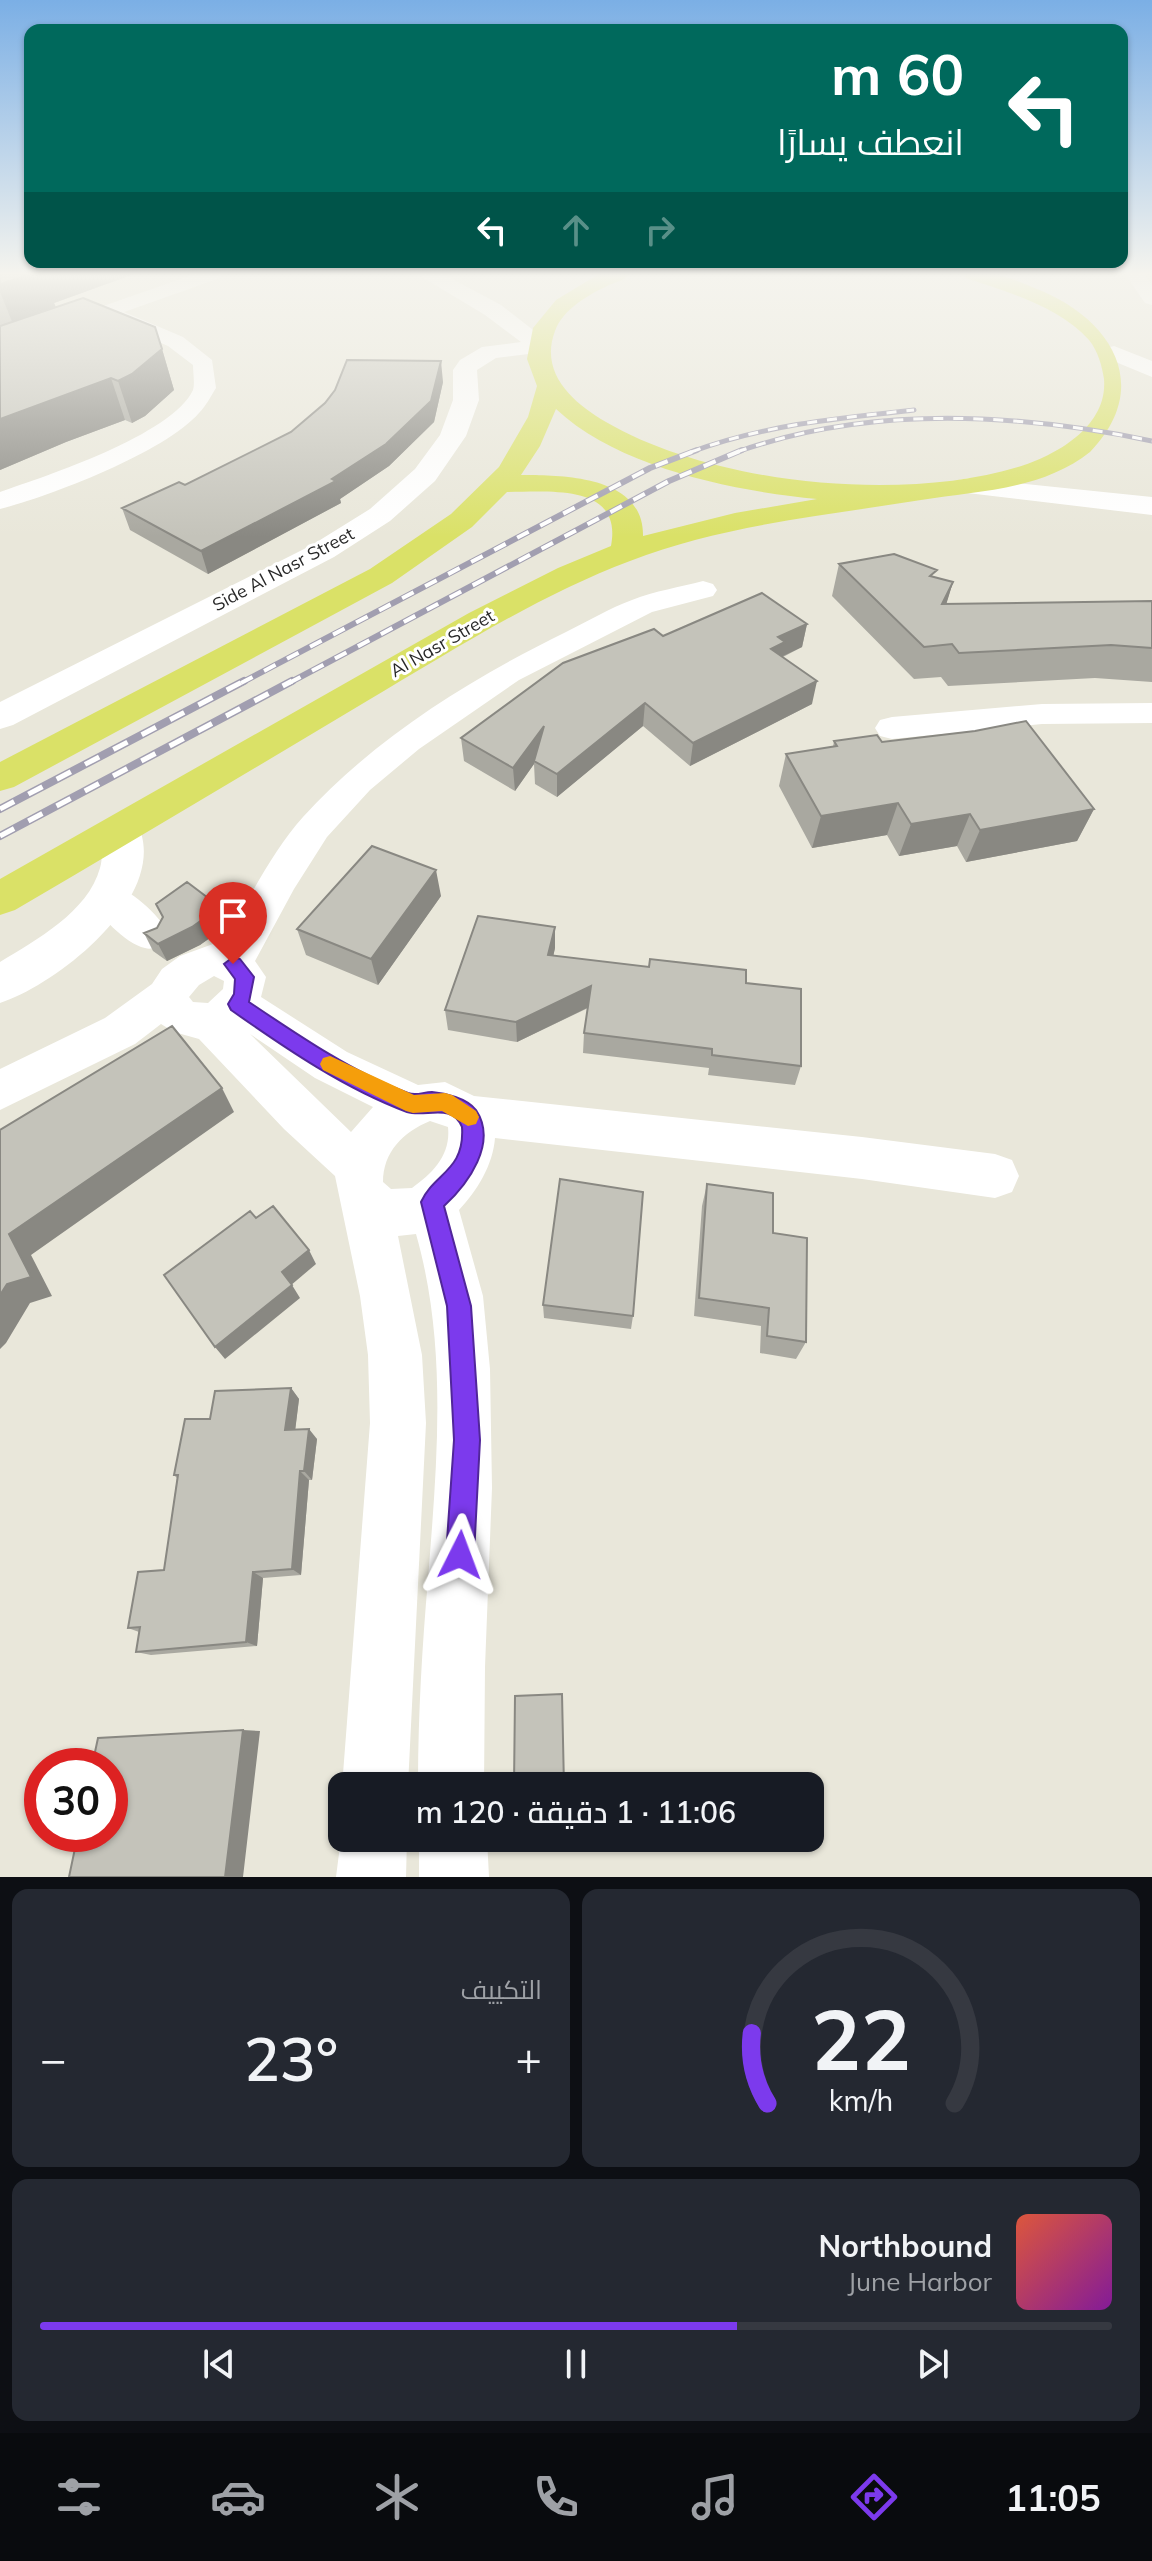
<!DOCTYPE html>
<html lang="ar">
<head>
<meta charset="utf-8">
<style>
	body { margin:0; font-family:Mulish,Cairo,sans-serif; background:#242831; color:#f1f3f6; direction:rtl; height:100vh; display:flex; flex-direction:column; font-size:30px; white-space:nowrap }
	* { box-sizing:border-box; margin:0 }
	p { font-size:26px; color:#9ea1a6 }
	.icon { flex:none; width:44px; height:44px; fill:none; stroke:currentColor; stroke-width:2; stroke-linecap:round; stroke-linejoin:round }
	.map { position:relative; height:1877px; overflow:hidden; direction:ltr }
	.sheet { display:flex; flex-direction:column; gap:12px; padding:12px; background:#0d0f14; flex:1 }
	.sheet>* { flex:none }
	.top-card { position:absolute; left:24px; top:24px; width:1104px; height:244px; border-radius:16px; box-shadow:0 2px 6px #0004; direction:rtl; background:#00695c; color:#fff; overflow:hidden }
	.speed { position:absolute; left:24px; top:1748px; display:flex; gap:16px; font-size:40px; font-weight:700; text-align:center }
	.speed>* { display:grid; place-content:center; width:104px; height:104px; border-radius:50%; background:#171b24; box-shadow:0 2px 6px #0004; line-height:1 }
	.speed .limit { border:12px solid #d22; background:#fff; color:#111 }
	.pin { position:absolute; display:grid; place-items:center; width:68px; height:68px; color:#fff; margin:-82px -34px; border-radius:50% 50% 50% 0; rotate:-45deg; box-shadow:0 0 8px #0007 }
	.pin .icon { rotate:45deg }
	.me { position:absolute; width:88px; margin:-44px; rotate:3deg; stroke-linejoin:round; filter:drop-shadow(0 0 6px #0008) }
	.turn { display:flex; align-items:center; gap:28px; height:168px; padding:0 32px; font-size:36px }
	.turn .icon { width:104px; height:104px; stroke-width:2.5 }
	.turn b { display:block; font-size:56px; line-height:68px }
	.lanes { display:flex; align-items:center; height:76px; padding:0 32px; background:#0003; justify-content:center; gap:40px; direction:ltr }
	.lanes .off { opacity:.35 }
	.big { font-size:60px; font-weight:600; line-height:1.1 }
	.sheet .widget { flex:1; display:flex; flex-direction:column; justify-content:center; gap:12px; min-width:0; padding:0 28px; border-radius:16px; background:#242831 }
	.sheet .dial { align-items:center; gap:0 }
	.dial svg { height:208px; overflow:visible; fill:none; stroke:#363941; stroke-width:7; stroke-linecap:round; text-anchor:middle }
	.dial text { fill:#f1f3f6; stroke:none }
	.song { display:flex; align-items:center; gap:24px }
	.cover { width:96px; height:96px; border-radius:12px; background:linear-gradient(135deg,hsl(10 70% 55%),hsl(290 70% 35%)) }
	.played { height:8px; border-radius:4px; background:linear-gradient(90deg,#7c3aed 65%,#363941 65%) }
	.keys { display:flex; justify-content:space-around; direction:ltr }
	.heat { display:flex; justify-content:space-between; align-items:center; font-size:44px; direction:ltr }
	.sheet .tiles { flex:1; display:grid; gap:12px; grid-template-columns:1fr 1fr }
	.widget:last-child { grid-column:span 2 }
	.trip { position:absolute; left:328px; top:1772px; width:496px; height:80px; border-radius:16px; background:#171b24; box-shadow:0 2px 6px #0004; font-weight:600; line-height:80px; text-align:center; direction:rtl }
	.tab-bar { display:flex; height:128px; justify-content:space-around; align-items:center; background:#090b0e; color:#9ea1a6 }
	.tab-bar .icon { width:56px; height:56px }
	.tab-bar .current { color:#7c3aed }
	.tab-bar b { font-size:36px; color:#f1f3f6 }
	.map>svg:first-child { display:block }
</style>
</head>
<body>
<div class="map">
<svg width="1152" height="1877" viewBox="0 0 1152 1877">
	<rect width="100%" height="100%" fill="#e9e7da"/>
	<g fill="none" stroke-linecap="round" stroke-linejoin="round">
		<!-- street -->
		<path fill="#fff" fill-rule="evenodd" d="M195,274H222L220,278L124,312L183,337L212,360L216,388C211,396 206,406 199,413C165,452 51,496 0,509V492C46,476 172,435 193,390C195,383 193,373 193,365L168,346L105,319L0,355V342Z
			M1125,274H1144L1152,285V305L1145,303Z
			M703,581L713,584L717,590L713,596L652,612L568,655L519,680L419,749L370,790L327,837L294,889L255,961L266,977L261,997L347,1052L418,1085L445,1082L474,1096L862,1137L995,1154L1012,1160L1019,1176L1012,1192L995,1198L862,1179L495,1138C493,1165 477,1191 459,1210L483,1296L490,1369L492,1488L485,1667L484,1786H418C418,1717 422,1648 428,1579C437,1464 448,1346 416,1234L398,1236L422,1355L426,1423L408,1786L342,1787L370,1423L368,1355L360,1296L335,1176L284,1129L199,1039L174,1032L161,1024L135,1044L0,1110V1069L105,1018L152,984L162,969L180,956L213,944L222,946C247,903 270,854 303,817C376,737 470,679 566,632C588,621 610,608 632,600C655,591 680,587 703,581ZM214,976L224,981L223,989L208,1003L193,1002L189,997L199,985ZM250,1034L315,1078L373,1107L351,1132ZM430,1121L448,1127C451,1155 433,1173 412,1188L391,1189L383,1182C383,1152 403,1132 430,1121Z
			M1152,703V723L1042,724L892,739L880,736L875,728L880,720L892,717L1042,704Z
			M108,882C131,890 158,913 169,934L163,945C156,947 151,950 145,948C125,944 98,914 89,897L94,887Z
			M342,1830V1838H407L406,1877H336Z
			M419,1838H487L489,1877H419Z"/>
		<!-- secondary -->
		<path fill="#fff" fill-rule="evenodd" d="M417,274H443L501,305L550,343L545,352L496,358L477,370L479,400L466,436L435,481L390,521L334,557L13,725L0,729V702L312,545L370,509L415,469L440,435L453,400V370L460,360L482,347L521,342L485,315Z
			M1114,346L1152,361V377L1106,358L1102,353L1106,348Z
			M969,478L1152,497V515L959,492L955,486L959,480Z
			M121,815L135,819C177,891 59,984 0,1003V962C36,940 88,912 100,868C105,851 97,835 107,819Z"/>
		<!-- primary -->
		<path fill="#dae167" fill-rule="evenodd" d="M599,274H629C624,281 616,282 609,285C588,295 563,309 555,331C539,373 573,403 606,422C712,484 900,503 1018,467C1057,455 1108,426 1104,379C1102,366 1098,351 1089,340C1059,306 1007,292 966,278L963,274C972,274 983,273 992,274C1009,276 1026,285 1042,291C1114,322 1152,388 1090,452C1042,490 978,491 921,500C823,516 722,525 630,561C537,596 452,651 367,701C250,771 133,841 15,910L0,915V879L469,613L558,568L611,546C623,483 549,492 507,492L472,527L392,583L14,787L0,791V762L370,569L451,514L499,467L528,417L537,386L527,359L533,328L556,300ZM556,409C619,468 734,491 817,499L735,513L643,536C644,476 564,475 521,475L540,446Z"/>
		<!-- rail-far2 casing -->
		<g stroke="#a19eb0" stroke-width="5">
			<path id="rail-far2" d="M691,452C764,425 838,418 914,410
				M737,452C869,405 1017,413 1152,441"/>
		</g>
		<!-- rail-far1 casing -->
		<g stroke="#a19eb0" stroke-width="6">
			<path id="rail-far1" d="M241,683L650,468L697,450
				M289,683L669,481L742,450"/>
		</g>
		<!-- rail casing -->
		<g stroke="#a19eb0" stroke-width="8">
			<path id="rail" d="M0,809L244,681
				M0,836L292,681"/>
		</g>
		<!-- rail-far2 -->
		<use href="#rail-far2" stroke="#fff" stroke-width="3" stroke-dasharray="10" stroke-linecap="butt"/>
		<!-- rail-far1 -->
		<use href="#rail-far1" stroke="#fff" stroke-width="4" stroke-dasharray="13" stroke-linecap="butt"/>
		<!-- rail -->
		<use href="#rail" stroke="#fff" stroke-width="5" stroke-dasharray="16" stroke-linecap="butt"/>
	</g>
	<!-- wall -->
	<path fill="#a9a8a0" d="M0,274H134L54,303L56,307L162,349L174,390L145,416L132,423L125,420L66,442L0,470Z
		M443,382L434,422L389,466L340,499L341,503L208,574L130,530L122,508L185,485Z
		M839,564L935,577L953,582L946,604L1152,601V682L1095,678L948,686L941,677L914,679L832,596Z
		M807,624L802,647L783,657L812,704L690,766L643,726L557,797L535,784L534,764L515,791L464,761L461,738Z
		M834,741L882,742L1094,809L1077,841L966,862L957,846L899,856L887,835L812,848L779,786L786,754L833,747Z
		M441,896L378,985L306,955L297,929Z
		M220,907L228,925L200,945L167,961L153,951L144,933Z
		M555,948L553,956L746,983L801,1066L795,1085L708,1075L709,1068L583,1053L584,1033L588,1008L517,1042L448,1030L445,1010Z
		M707,1184L773,1233L806,1342L796,1359L760,1353L761,1326L694,1316L702,1206Z
		M543,1305L633,1316L631,1329L544,1318Z
		M291,1388L299,1399L295,1430L317,1439L312,1480H309L301,1575L263,1578L257,1646L151,1655L136,1652L139,1632L128,1628L164,1570L177,1478L174,1475L210,1419Z"/>
	<!-- shaded-wall -->
	<path fill="#898882" d="M31,274H134L54,303L56,308L13,324L0,292V284Z
		M162,349L174,390L145,416L132,423L118,381Z
		M441,361L443,382L434,422L389,466L340,499L341,503L208,574L201,551L332,479Z
		M111,378L125,420L66,442L0,470V419Z
		M953,582L943,615L942,604Z
		M807,624L802,647L783,656L781,665L771,649L778,637Z
		M817,681L812,704L690,766L693,743Z
		M645,703L643,726L557,797V774Z
		M544,726L534,764L515,791L513,768Z
		M898,803L887,835L812,848L821,816Z
		M1094,809L1077,841L966,862L980,830Z
		M970,814L957,846L899,856L911,824Z
		M436,870L441,896L378,985L371,959Z
		M220,907L228,925L200,945L167,961L158,944Z
		M555,927V948L549,976L548,955Z
		M591,986V1006L517,1042L516,1022Z
		M222,1088L234,1112L31,1255L52,1296L30,1303L6,1343L0,1349V1295L7,1284L9,1234Z
		M309,1250L316,1264L290,1286L282,1272Z
		M292,1285L300,1298L225,1359L215,1347Z
		M291,1388L299,1399L294,1440L285,1430Z
		M309,1429L317,1439L312,1480L304,1471Z
		M300,1471L309,1480L301,1575L292,1569Z
		M253,1572L263,1578L257,1646L246,1642Z
		M243,1730L260,1731L243,1877H225Z"/>
	<!-- building -->
	<path fill="#c4c3ba" stroke="#898882" stroke-width="2" d="M0,274H31L0,284Z
		M83,298L155,327L162,349L132,374L118,381L111,378L0,419V326Z
		M347,360L441,361L431,401L386,444L332,479L336,481L201,551L122,508L179,482L185,485L291,432L325,403L335,390Z
		M894,554L937,570L930,576L953,582L942,604L1152,601V648L1111,645L959,653L952,644L924,647L839,564Z
		M762,593L807,624L778,637L785,642L771,649L817,681L693,743L645,703L557,774L534,761L544,726L513,768L461,738L563,663L654,629L663,636Z
		M1026,721L1094,809L980,830L970,814L911,824L898,803L821,816L786,754L837,746L834,741L877,735L882,742L975,731Z
		M372,846L436,870L371,959L297,929Z
		M187,882L220,907L192,927L158,944L144,933L157,928L163,917L156,904Z
		M478,916L555,927L548,955L649,967L650,959L746,970V983L801,989V1066L712,1055V1049L584,1033L591,986L516,1022L445,1010Z
		M172,1026L222,1088L9,1234L31,1277L7,1284L0,1295V1130Z
		M560,1179L643,1192L633,1316L543,1305Z
		M707,1184L773,1193V1233L807,1238L806,1342L767,1336L769,1308L699,1298Z
		M273,1206L309,1250L282,1272L292,1285L215,1347L164,1275L250,1211L256,1218Z
		M291,1388L285,1430L309,1429L304,1471H300L292,1569L253,1572L246,1642L136,1652L140,1627L128,1628L138,1572L164,1570L178,1475H174L185,1419H210L215,1391Z
		M562,1694L564,1786H514L515,1696Z
		M243,1730L225,1877H69L78,1834H110V1766H92L98,1738Z"/>
	<!-- sky -->
	<linearGradient id="sky" x2="0" y2="1"><stop stop-color="#7bafe5"/><stop offset="0.51" stop-color="#f5f4ee"/><stop offset="1" stop-color="#f5f4ee" stop-opacity="0"/></linearGradient>
	<rect width="1152" height="537" fill="url(#sky)"/>
	<!-- route -->
	<path fill="#7c3aed" stroke="#51269a" stroke-width="2" d="M233,957L240,959L254,977L249,1002C298,1035 352,1072 408,1093C417,1096 423,1092 432,1092C445,1093 467,1098 476,1110C498,1143 468,1184 444,1206L471,1306L480,1440L474,1555L470,1565L460,1569L450,1565L446,1555L454,1440L447,1306L421,1202C434,1173 465,1171 462,1127C452,1102 425,1118 407,1112C345,1089 285,1048 231,1010L228,1004L234,994L235,979L224,964Z"/>
	<!-- slow -->
	<path fill="#f59e0b" d="M330,1056L414,1095L445,1093L452,1095L476,1111L479,1117L476,1124L468,1126L442,1111L413,1113L406,1111L323,1070L320,1064L323,1058Z"/>
	<g text-anchor="middle" dominant-baseline="central" stroke-width="6" stroke-linejoin="round" paint-order="stroke">
		<!-- far-street labels -->
		<g font-size="18" fill="#282828" stroke="#fff">
			<text transform="translate(283 569) rotate(-28)">Side Al Nasr Street</text>
			<text transform="translate(442 643) rotate(-30)">Al Nasr Street</text>
		</g>
	</g>
</svg>
<div class="speed"><div class="limit">30</div></div>
<div class="pin" style="left:233px;top:964px;background:#d93025"><svg class="icon" aria-label="arrive" viewBox="0 0 24 24"><path d="M6 21V4h12l-3 4 3 4H6"/></svg></div>
<svg class="me" style="left:460px;top:1555px" viewBox="-20 -20 40 40"><path d="M0-17L14 15 0 8-14 15z" fill="#7c3aed" stroke="#fff" stroke-width="4"/></svg>
<div class="trip">11:06 · 1 دقيقة · 120 m</div>
<div class="top-card">
<div class="turn"><svg class="icon" aria-label="left" viewBox="0 0 24 24"><path d="M17 20v-9H6M10 6l-5 5 5 5"/></svg><div><b>60 m</b>انعطف يسارًا</div></div>
<div class="lanes"><svg class="icon" aria-label="left" viewBox="0 0 24 24"><path d="M17 20v-9H6M10 6l-5 5 5 5"/></svg><svg class="icon off" aria-label="ahead" viewBox="0 0 24 24"><path d="M12 20V5M6 11l6-6 6 6"/></svg><svg class="icon off" aria-label="right" viewBox="0 0 24 24"><path d="M7 20v-9h11M14 6l5 5-5 5"/></svg></div>
</div>
</div>
<section class="sheet">
<div class="tiles">
<div class="widget dial"><svg viewBox="0 0 100 80">
<path d="M14 69A42 42 0 1 1 86 69"/>
<path d="M14 69A42 42 0 0 1 8 42" stroke="#7c3aed"/>
<text x="50" y="56" font-size="32" font-weight="700">22</text>
<text x="50" y="72" font-size="11">km/h</text>
</svg></div>
<div class="widget"><p>التكييف</p>
<div class="heat"><a>−</a><b class="big">23°</b><a>+</a></div>
</div>
<div class="widget">
<div class="song"><i class="cover"></i><div><b>Northbound</b><p>June Harbor</p></div></div>
<div class="played"></div>
<div class="keys"><svg class="icon" aria-label="previous" viewBox="0 0 24 24"><path d="M18 5L8 12l10 7zM5 5v14"/></svg><svg class="icon" aria-label="pause" viewBox="0 0 24 24"><path d="M8 5v14M16 5v14"/></svg><svg class="icon" aria-label="next" viewBox="0 0 24 24"><path d="M6 5l10 7-10 7zM19 5v14"/></svg></div>
</div>
</div>
</section>
<nav class="tab-bar">
<b>11:05</b>
<svg class="icon current" aria-label="directions" viewBox="0 0 24 24"><path d="M12 3l9 9-9 9-9-9zM9 14v-3h6M13 9l2 2-2 2"/></svg>
<svg class="icon" aria-label="music" viewBox="0 0 24 24"><path d="M9 18V5l10-2v13"/><circle cx="6" cy="18" r="3"/><circle cx="16" cy="16" r="3"/></svg>
<svg class="icon" aria-label="phone" viewBox="0 0 24 24"><path d="M5 4h4l2 5-3 2q2 4 5 5l2-3 5 2v4C11 20 4 13 5 4z"/></svg>
<svg class="icon" aria-label="climate" viewBox="0 0 24 24"><path d="M12 3v18M4 7l16 10M4 17L20 7"/></svg>
<svg class="icon" aria-label="car" viewBox="0 0 24 24"><path d="M5 17H2v-5l4-1 3-4h7l3 4 3 1v5h-3M9 17h6M6 11h13"/><circle cx="7" cy="17" r="2"/><circle cx="17" cy="17" r="2"/></svg>
<svg class="icon" aria-label="filters" viewBox="0 0 24 24"><path d="M4 7h16M4 17h16"/><circle cx="9" cy="7" r="2"/><circle cx="15" cy="17" r="2"/></svg>
</nav>
</body>
</html>
